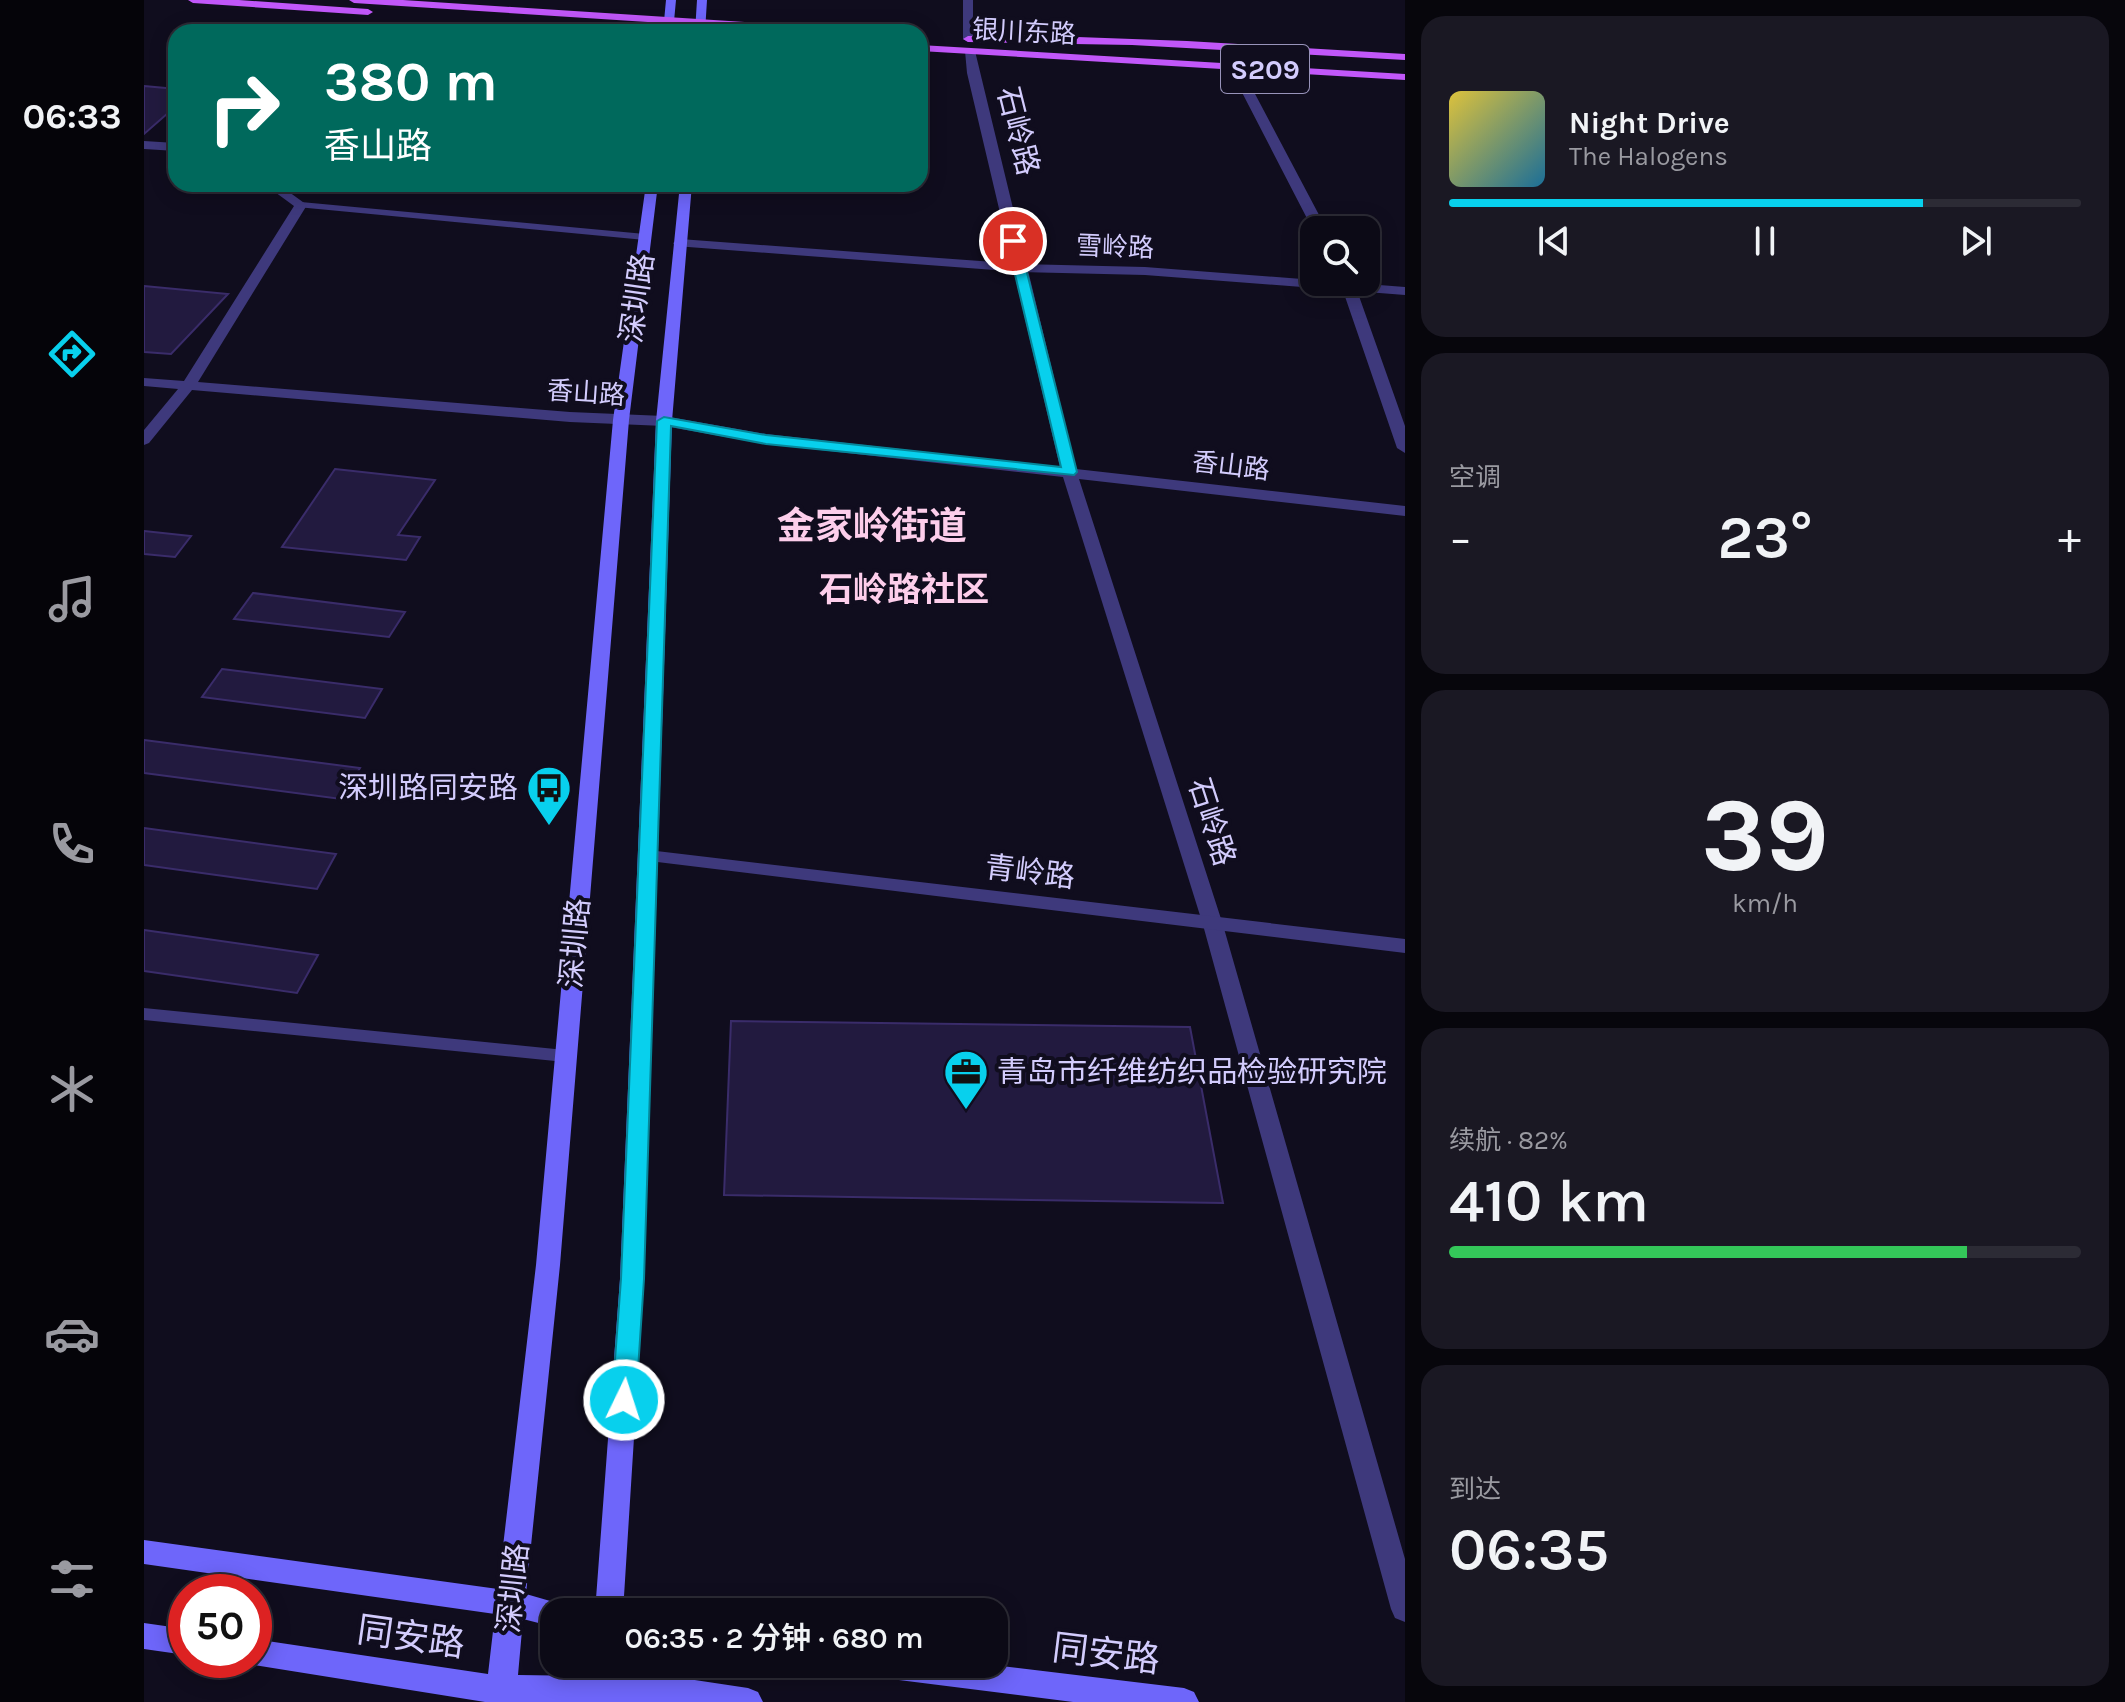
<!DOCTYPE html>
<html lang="zh">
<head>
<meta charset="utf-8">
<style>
	body { margin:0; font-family:Karla,"Noto Sans SC",sans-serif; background:#1a1823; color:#f1f3f6; height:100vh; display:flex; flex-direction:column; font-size:30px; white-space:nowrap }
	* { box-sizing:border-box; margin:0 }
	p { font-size:26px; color:#9a9aa1 }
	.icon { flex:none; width:44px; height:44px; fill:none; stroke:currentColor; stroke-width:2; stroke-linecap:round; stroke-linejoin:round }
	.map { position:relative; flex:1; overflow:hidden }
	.details { display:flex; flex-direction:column; gap:16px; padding:16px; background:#07060c; width:720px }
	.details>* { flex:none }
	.guide { position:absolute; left:24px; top:24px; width:760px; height:168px; border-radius:24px; box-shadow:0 4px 20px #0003,0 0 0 2px #2c2b35; background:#00695c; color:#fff; overflow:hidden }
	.buttons { position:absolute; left:1156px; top:216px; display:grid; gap:16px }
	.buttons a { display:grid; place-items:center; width:80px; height:80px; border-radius:16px; background:#0c0a16; box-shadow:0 4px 20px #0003,0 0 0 2px #2c2b35; font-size:40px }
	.speed { position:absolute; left:24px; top:1574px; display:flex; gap:16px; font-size:40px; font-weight:700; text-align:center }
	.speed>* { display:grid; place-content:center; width:104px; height:104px; border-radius:50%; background:#0c0a16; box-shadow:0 4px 20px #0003,0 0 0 2px #2c2b35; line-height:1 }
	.speed .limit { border:12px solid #d22; background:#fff; color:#111 }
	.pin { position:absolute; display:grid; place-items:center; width:68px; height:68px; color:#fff; margin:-34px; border:4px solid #fff; border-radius:50%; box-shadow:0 2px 8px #0007 }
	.me { position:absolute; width:88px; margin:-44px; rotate:4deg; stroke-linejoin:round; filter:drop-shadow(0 0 6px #0008) }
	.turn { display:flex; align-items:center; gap:28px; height:168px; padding:0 24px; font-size:36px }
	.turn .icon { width:104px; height:104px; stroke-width:2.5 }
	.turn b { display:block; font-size:56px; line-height:68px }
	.big { font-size:60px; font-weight:600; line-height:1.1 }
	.details .tile { flex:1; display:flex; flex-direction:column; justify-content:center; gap:12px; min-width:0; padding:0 28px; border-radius:24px; background:#1a1823 }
	.details .dial { align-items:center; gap:0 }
	.dial b { font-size:104px; line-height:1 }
	.song { display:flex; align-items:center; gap:24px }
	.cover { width:96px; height:96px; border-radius:12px; background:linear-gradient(135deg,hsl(50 70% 55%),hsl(200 70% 35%)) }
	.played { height:8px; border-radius:4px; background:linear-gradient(90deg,#08d0ed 75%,#2c2b35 75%) }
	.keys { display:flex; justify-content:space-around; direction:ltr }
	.heat { display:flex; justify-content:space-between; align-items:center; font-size:44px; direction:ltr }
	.charge { height:12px; border-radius:6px; background:linear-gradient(90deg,#34c759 82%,#2c2b35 0) }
	.trip { position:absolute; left:396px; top:1598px; width:468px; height:80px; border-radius:24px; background:#0c0a16; box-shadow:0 4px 20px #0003,0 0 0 2px #2c2b35; font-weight:600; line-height:80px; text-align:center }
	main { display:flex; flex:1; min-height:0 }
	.dock { display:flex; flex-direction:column; width:144px; justify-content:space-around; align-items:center; background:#050409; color:#9a9aa1 }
	.dock .icon { width:56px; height:56px }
	.dock .selected { color:#08d0ed }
	.dock b { font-size:36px; color:#f1f3f6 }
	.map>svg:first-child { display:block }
</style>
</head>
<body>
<main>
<nav class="dock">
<b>06:33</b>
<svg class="icon selected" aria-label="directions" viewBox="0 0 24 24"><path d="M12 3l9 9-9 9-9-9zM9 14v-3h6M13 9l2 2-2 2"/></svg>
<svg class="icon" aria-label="music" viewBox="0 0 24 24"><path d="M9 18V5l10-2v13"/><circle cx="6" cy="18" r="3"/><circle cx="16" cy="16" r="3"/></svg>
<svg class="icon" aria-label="phone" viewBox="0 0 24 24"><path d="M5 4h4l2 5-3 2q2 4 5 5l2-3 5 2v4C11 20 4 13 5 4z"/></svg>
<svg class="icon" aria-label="climate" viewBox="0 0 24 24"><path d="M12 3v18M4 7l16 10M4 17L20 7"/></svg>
<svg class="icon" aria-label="car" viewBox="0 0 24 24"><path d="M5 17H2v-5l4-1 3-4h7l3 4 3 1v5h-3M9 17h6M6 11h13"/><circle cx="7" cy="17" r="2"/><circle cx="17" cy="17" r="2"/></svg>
<svg class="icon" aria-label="filters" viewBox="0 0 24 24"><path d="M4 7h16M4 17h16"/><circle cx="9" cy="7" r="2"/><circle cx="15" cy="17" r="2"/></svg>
</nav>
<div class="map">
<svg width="1261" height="1702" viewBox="0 0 1261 1702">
	<rect width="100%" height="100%" fill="#100d1e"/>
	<!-- building -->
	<path fill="#221a3f" stroke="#3a2c6a" stroke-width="2" d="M0,86L32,89V106L0,134Z
		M0,286L84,294L27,354L0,352Z
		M191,469L291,480L254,535L276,537L262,560L138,547Z
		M0,531L47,536L31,557L0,554Z
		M109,593L261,612L245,637L90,619Z
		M78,669L238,689L221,718L58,697Z
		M0,740L216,768L197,799L0,773Z
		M0,828L192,854L173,889L0,865Z
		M0,930L174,955L153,993L0,971Z
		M587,1021L1046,1027L1079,1203L580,1195Z"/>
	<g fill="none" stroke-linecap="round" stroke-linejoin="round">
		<!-- service -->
		<path fill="#3e397c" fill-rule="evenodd" d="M157,202L501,234L506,237L501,240L153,207L152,205Z
			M0,1008L421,1050L427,1052L430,1056L427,1060L421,1062L0,1020Z"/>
		<!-- minor -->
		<path fill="#3e397c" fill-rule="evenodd" d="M819,0H829V39L824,42L819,39Z
			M826,48L831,51L932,469L1261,506V516L935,479L1079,925L1261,1559V1622L1251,1618L1247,1609L1059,925L919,477L622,444L520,426L426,422L48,390L5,443L0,445V430L34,389L0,386V378L40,381L150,206L120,184H134L163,205L54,382L426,412L520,416L622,434L916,467L823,73L821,51Z
			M1095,72L1101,75L1183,230H1169L1089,75Z
			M0,141L32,143V151L0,149Z
			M1196,282H1210L1261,426V453L1253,448Z"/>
		<!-- tertiary -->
		<path fill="#3e397c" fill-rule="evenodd" d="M536,239L876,264L1001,267L1261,287V295L1001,275L876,272L531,246L529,243Z
			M504,850L1261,939V953L497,860L494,856Z"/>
		<!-- secondary -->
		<path fill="#6e66fa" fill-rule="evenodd" d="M522,0H532L529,32H519Z
			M553,0H563L561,32H551Z
			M502,184H514L485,420L416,1265L382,1594L420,1605L423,1612H410V1627L379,1619L374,1675L446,1676V1664H476L475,1676H524L604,1688L614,1692L619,1702H341L110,1665L99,1660H110V1639L344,1674L351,1614L0,1564V1540L354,1589L392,1265L469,420Z
			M536,184H548L528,421L500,1279L479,1612H451L476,1279L512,421Z
			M0,1623L42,1629V1655L0,1649Z
			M716,1664H841L1040,1688L1050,1692L1055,1702H929L731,1677L721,1673Z"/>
		<!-- primary -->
		<path fill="#c157f9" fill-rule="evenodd" d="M44,0H95L224,9L229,12L224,15L49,3Z
			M205,0H259L708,29L713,32H658L210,3Z
			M879,35L1043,41L1261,54V60L988,45L824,42L819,39L824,36Z
			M776,45L1261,74V80L776,51Z"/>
	</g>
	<!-- route -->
	<path fill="#08d0ed" stroke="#05879a" stroke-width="2" d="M869,237L875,241L933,472L930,475L622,444L527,426L500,1279L492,1400L488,1407L480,1410L471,1407L468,1400L477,1279L513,421L520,417L622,435L917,467L863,241Z"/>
	<!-- icons -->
	<defs>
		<g id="bus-pin" transform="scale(2.3)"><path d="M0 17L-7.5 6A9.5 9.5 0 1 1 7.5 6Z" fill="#08d0ed" stroke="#100d1e"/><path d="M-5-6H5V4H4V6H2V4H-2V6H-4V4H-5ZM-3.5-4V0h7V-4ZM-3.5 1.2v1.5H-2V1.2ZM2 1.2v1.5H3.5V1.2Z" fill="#111"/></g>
		<g id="office-pin" transform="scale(2.3)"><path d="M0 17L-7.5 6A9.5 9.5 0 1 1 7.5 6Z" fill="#08d0ed" stroke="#100d1e"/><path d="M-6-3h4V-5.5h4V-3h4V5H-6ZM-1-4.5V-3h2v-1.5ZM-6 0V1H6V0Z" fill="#111"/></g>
	</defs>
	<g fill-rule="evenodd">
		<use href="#bus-pin" x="405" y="788"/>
		<use href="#office-pin" x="822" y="1072"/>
	</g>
	<g text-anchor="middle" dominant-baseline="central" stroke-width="8" stroke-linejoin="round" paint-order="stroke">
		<!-- far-street labels -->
		<g font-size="26" fill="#d3ccfd" stroke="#100d1e">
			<text transform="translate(880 32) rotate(3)">银川东路</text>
			<text transform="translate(971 247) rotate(2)">雪岭路</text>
			<text transform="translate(442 393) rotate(4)">香山路</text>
			<text transform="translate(1087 466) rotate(7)">香山路</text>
		</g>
		<!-- shield labels -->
		<rect fill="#100d1e" stroke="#9893ba" stroke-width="2" x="1077" y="45" width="88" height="48" rx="6"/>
		<g font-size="28" font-weight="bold" fill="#d3ccfd">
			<text x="1121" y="69">S209</text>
		</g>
		<!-- street labels -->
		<g font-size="30" fill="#d3ccfd" stroke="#100d1e">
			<text transform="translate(874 131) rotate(76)">石岭路</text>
			<text transform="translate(493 298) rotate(-82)">深圳路</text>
			<text transform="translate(1068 822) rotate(72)">石岭路</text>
			<text transform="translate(886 872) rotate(7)">青岭路</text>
			<text transform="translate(431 943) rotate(-85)">深圳路</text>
			<text transform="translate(369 1588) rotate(-84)">深圳路</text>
		</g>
		<!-- poi labels -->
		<g font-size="30" fill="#d3ccfd" stroke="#100d1e" text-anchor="end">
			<text x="374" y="788">深圳路同安路</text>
			<text x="853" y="1072" text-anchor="start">青岛市纤维纺织品检验研究院</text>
		</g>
		<!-- quarter labels -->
		<g font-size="34" font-weight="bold" fill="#fdceeb" stroke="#100d1e">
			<text x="760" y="590">石岭路社区</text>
		</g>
		<!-- near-street labels -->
		<g font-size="36" fill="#d3ccfd" stroke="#100d1e">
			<text transform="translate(267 1637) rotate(8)">同安路</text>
			<text transform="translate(962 1654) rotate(7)">同安路</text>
		</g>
		<!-- district labels -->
		<g font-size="38" font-weight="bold" fill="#fdceeb" stroke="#100d1e">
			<text x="728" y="526">金家岭街道</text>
		</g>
	</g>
</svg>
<div class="buttons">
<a><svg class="icon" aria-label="search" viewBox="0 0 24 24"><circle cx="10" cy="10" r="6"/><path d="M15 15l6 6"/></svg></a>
</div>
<div class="speed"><div class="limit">50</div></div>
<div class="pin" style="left:869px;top:241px;background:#d93025"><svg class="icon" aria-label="arrive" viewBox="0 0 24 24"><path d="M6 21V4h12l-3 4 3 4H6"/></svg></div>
<svg class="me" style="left:480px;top:1400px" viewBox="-20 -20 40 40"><circle r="17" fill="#08d0ed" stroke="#fff" stroke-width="3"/><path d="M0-11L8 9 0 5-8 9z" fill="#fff"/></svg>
<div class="trip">06:35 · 2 分钟 · 680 m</div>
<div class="guide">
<div class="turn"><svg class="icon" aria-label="right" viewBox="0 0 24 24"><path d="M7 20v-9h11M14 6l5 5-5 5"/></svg><div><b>380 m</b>香山路</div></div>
</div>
</div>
<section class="details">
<div class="tile">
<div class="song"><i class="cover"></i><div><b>Night Drive</b><p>The Halogens</p></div></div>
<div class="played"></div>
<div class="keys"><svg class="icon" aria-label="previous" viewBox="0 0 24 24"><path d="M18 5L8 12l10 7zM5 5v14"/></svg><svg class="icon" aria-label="pause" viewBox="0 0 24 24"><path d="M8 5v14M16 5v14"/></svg><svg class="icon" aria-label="next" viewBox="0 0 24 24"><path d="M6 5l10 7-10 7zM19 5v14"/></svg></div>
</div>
<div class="tile"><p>空调</p>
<div class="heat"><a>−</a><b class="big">23°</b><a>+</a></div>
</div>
<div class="tile dial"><b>39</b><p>km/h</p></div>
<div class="tile"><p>续航 · 82%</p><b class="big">410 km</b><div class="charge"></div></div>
<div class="tile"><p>到达</p><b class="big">06:35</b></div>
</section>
</main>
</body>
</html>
